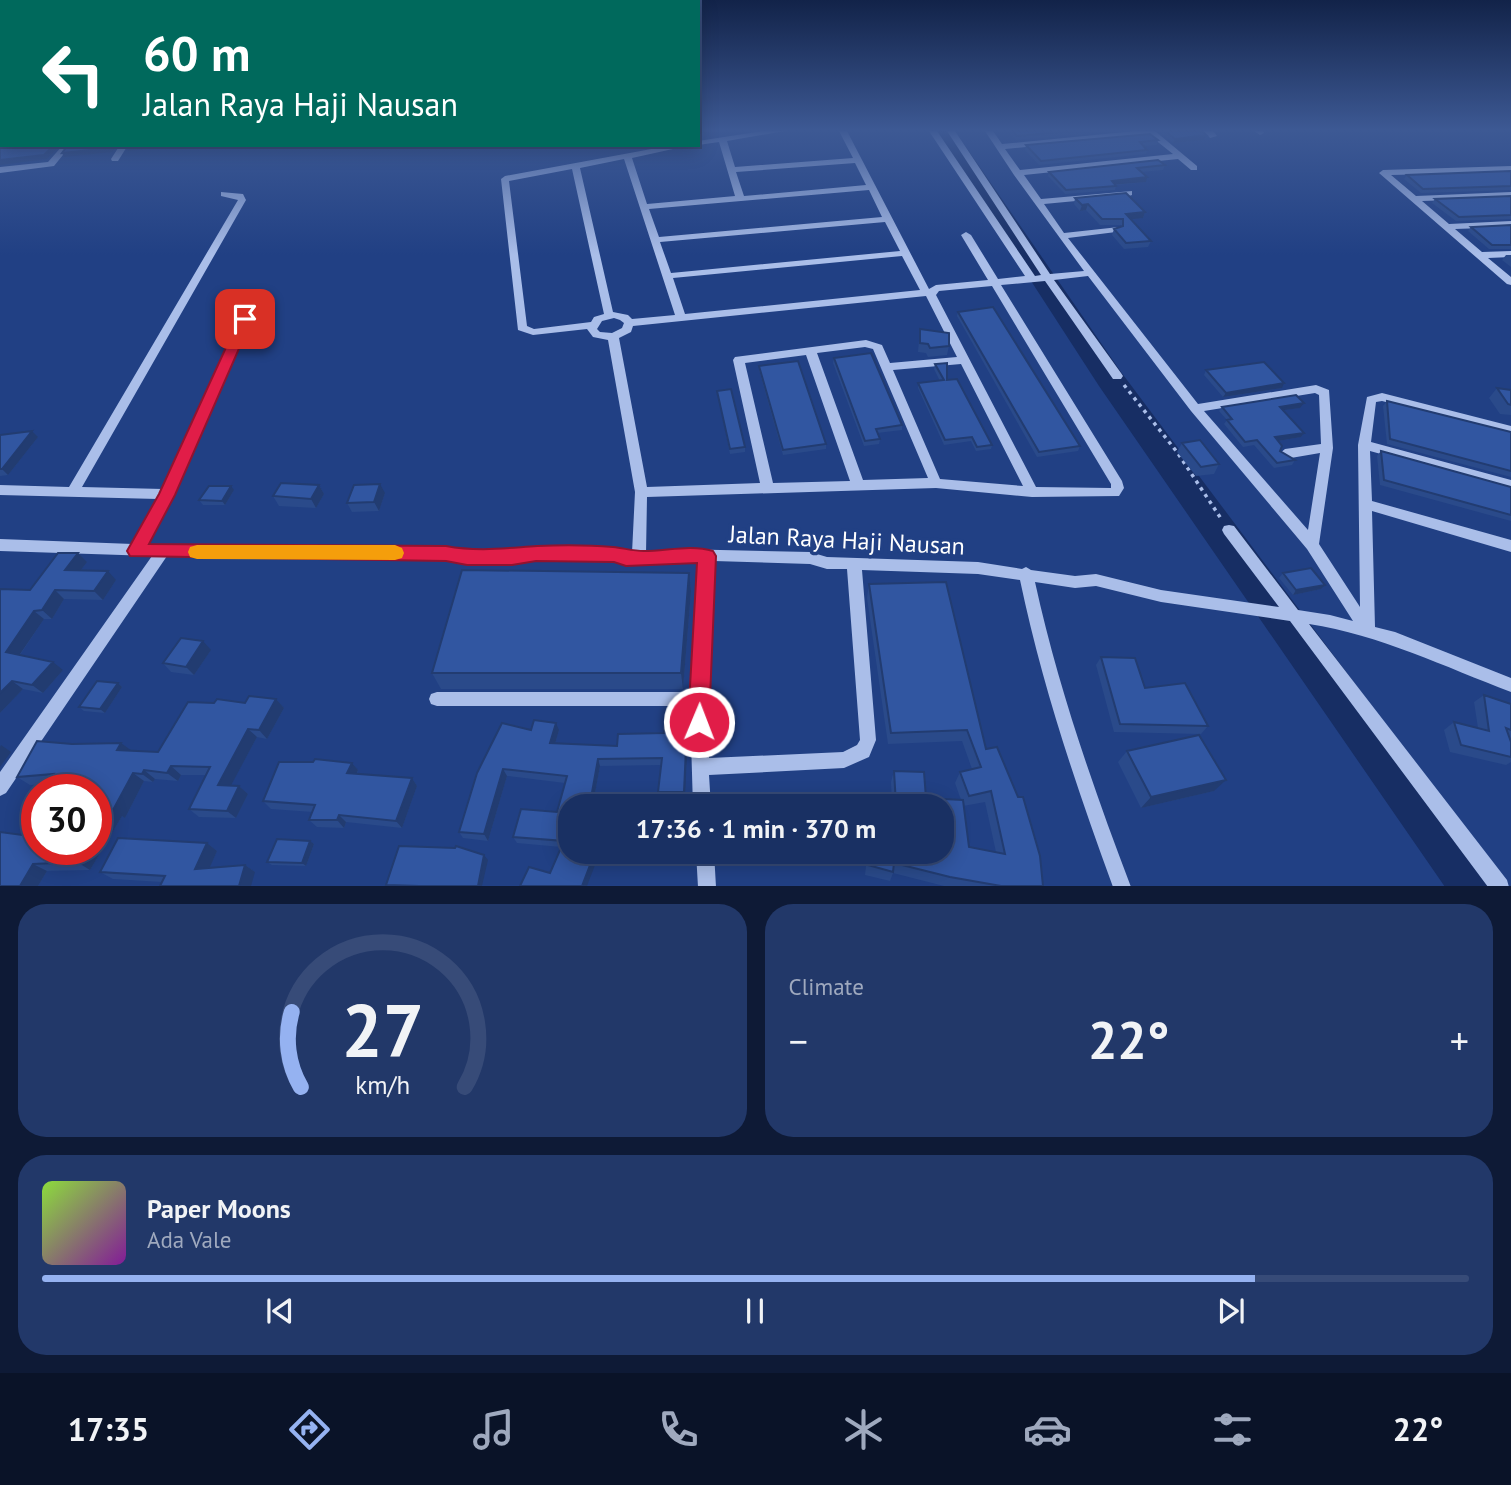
<!DOCTYPE html>
<html lang="en">
<head>
<meta charset="utf-8">
<style>
	body { margin:0; font-family:"PT Sans",sans-serif; background:#223869; color:#f1f3f6; height:100vh; display:flex; flex-direction:column; font-size:26px; white-space:nowrap }
	* { box-sizing:border-box; margin:0 }
	p { font-size:23px; color:#9fa9be }
	.icon { flex:none; width:38px; height:38px; fill:none; stroke:currentColor; stroke-width:2; stroke-linecap:round; stroke-linejoin:round }
	.map { position:relative; height:886px; overflow:hidden }
	.details { display:flex; flex-direction:column; gap:18px; padding:18px; background:#0e1a36; flex:1 }
	.details>* { flex:none }
	.guide { position:absolute; left:0px; top:0px; width:700px; height:147px; box-shadow:0 4px 18px #0003,0 0 0 2px #374b78; background:#00695c; color:#fff; overflow:hidden }
	.speed { position:absolute; left:21px; top:774px; display:flex; gap:14px; font-size:35px; font-weight:700; text-align:center }
	.speed>* { display:grid; place-content:center; width:91px; height:91px; border-radius:50%; background:#193063; box-shadow:0 4px 18px #0003,0 0 0 2px #374b78; line-height:1 }
	.speed .limit { border:10px solid #d22; background:#fff; color:#111 }
	.pin { position:absolute; display:grid; place-items:center; width:60px; height:60px; color:#fff; margin:-30px; border-radius:14px; box-shadow:0 4px 10px #0006 }
	.me { position:absolute; width:77px; margin:-38px; rotate:1deg; stroke-linejoin:round; filter:drop-shadow(0 0 5px #0008) }
	.turn { display:flex; align-items:center; gap:24px; height:147px; padding:0 28px; font-size:32px }
	.turn .icon { width:91px; height:91px; stroke-width:2.5 }
	.turn b { display:block; font-size:49px; line-height:60px }
	.big { font-size:52px; font-weight:700; line-height:1.1 }
	.details .card { flex:1; display:flex; flex-direction:column; justify-content:center; gap:10px; min-width:0; padding:0 24px; border-radius:28px; background:#223869 }
	.details .dial { align-items:center; gap:0 }
	.dial svg { height:182px; overflow:visible; fill:none; stroke:#374b78; stroke-width:7; stroke-linecap:round; text-anchor:middle }
	.dial text { fill:#f1f3f6; stroke:none }
	.song { display:flex; align-items:center; gap:21px }
	.cover { width:84px; height:84px; border-radius:10px; background:linear-gradient(135deg,hsl(90 70% 55%),hsl(290 70% 35%)) }
	.played { height:7px; border-radius:4px; background:linear-gradient(90deg,#95b2f1 85%,#374b78 85%) }
	.keys { display:flex; justify-content:space-around; direction:ltr }
	.heat { display:flex; justify-content:space-between; align-items:center; font-size:38px; direction:ltr }
	.details .tiles { flex:1; display:grid; gap:18px; grid-template-columns:1fr 1fr }
	.card:last-child { grid-column:span 2 }
	.trip { position:absolute; left:558px; top:794px; width:396px; height:70px; border-radius:28px; background:#193063; box-shadow:0 4px 18px #0003,0 0 0 2px #374b78; font-weight:700; line-height:70px; text-align:center }
	.tab-bar { display:flex; height:112px; justify-content:space-around; align-items:center; background:#0a1328; color:#9fa9be }
	.tab-bar .icon { width:49px; height:49px }
	.tab-bar .on { color:#95b2f1 }
	.tab-bar b { font-size:32px; color:#f1f3f6 }
	.map>svg:first-child { display:block }
</style>
</head>
<body>
<div class="map">
<svg width="1511" height="887" viewBox="0 0 1511 887">
	<rect width="100%" height="100%" fill="#214084"/>
	<g fill="none" stroke-linecap="round" stroke-linejoin="round">
		<!-- river -->
		<path fill="#172e64" fill-rule="evenodd" d="M934,131H955L1121,372L1494,869L1501,887H1445L1099,386Z"/>
		<!-- path -->
		<path stroke="#aabee9" stroke-width="3.5" stroke-dasharray="3.5 4.5" stroke-linecap="butt" d="M1124,385L1177,452L1222,520"/>
		<!-- minor -->
		<path fill="#aabee9" fill-rule="evenodd" d="M763,131H785L727,141L735,167L853,158L839,131H847L929,289L936,285L988,280L961,235L966,232L971,235L998,279L1025,276L929,131H937L1035,276L1041,275L947,131H955L1050,274L1084,271L1014,175L985,131H993L1002,144L1135,131H1155L1197,166V170H1191L1178,159L1024,175L1041,199L1132,191V195L1129,196L1044,204L1064,233L1119,227V231L1116,232L1068,238L1198,404L1316,385L1329,390L1333,448L1319,544L1360,607L1358,445L1367,397L1382,393L1511,426V434L1382,401L1376,402L1371,442L1511,480V490L1370,451L1372,501L1511,540V552L1372,511L1375,627L1395,632L1511,678V692C1445,667 1380,635 1309,624L1507,880L1509,887H1488L1290,621L1161,602L1096,586L1075,588L1035,582C1058,687 1093,787 1131,887H1113C1076,786 1042,685 1020,580L978,574L862,570L876,740L869,757L844,768L709,775L711,807H693L690,706H437L431,704L429,699L431,694L437,692H691L700,561H677L646,565L630,564L615,560L548,559L482,562L446,559L257,556L235,559L167,556L6,793L0,796V772L152,556L0,551V539L133,544L158,499L0,495V485L69,487L238,200L221,196V192L243,194L246,200L82,487L163,489L240,319L241,317H249L250,319L173,494L147,544L235,547L257,544L446,547L482,551L548,548H615L632,553L635,492L608,340L593,337L587,329L533,335L518,330L501,179L505,176L673,145H691L632,158L647,204L735,196L719,142L698,145V141ZM1149,135L1173,154L1020,170L1005,149ZM624,159L675,315L632,319L628,315L613,312L580,168ZM855,163L866,185L744,196L736,172ZM572,169L604,314L594,317L591,322L534,329L527,326L509,181ZM869,190L882,217L659,237L649,209ZM885,222L900,251L671,273L660,242ZM902,256L920,290L685,314L673,278ZM1088,276L1191,411L1307,549L1353,621L1330,615L1298,610L1234,526L1229,525L1224,526L1222,530L1224,534L1279,607L1161,590L1096,574L1075,576L1031,570L1026,567L1022,569L978,562L827,557L810,552L677,549L646,554L647,497L936,488L1032,497L1119,496L1124,488L1122,481L1001,285L1045,281L1113,379H1121L1123,376L1121,373L1054,280ZM992,286L1111,484V488L1036,487L936,295L939,291ZM926,296L957,357L890,363L882,345L866,340L735,357L733,360L760,483L647,487L619,338L631,332L633,326ZM614,318L620,320L624,323L622,328L612,333L600,332L597,329L602,321ZM865,347L873,349L928,478L863,480L817,353ZM806,355L850,481L773,483L745,363ZM961,364L1023,486L940,479L893,370ZM1315,393L1319,395L1321,444L1285,449L1279,454L1285,459L1320,453L1308,530L1204,411ZM714,561L810,564L827,569H847L860,740L857,745L843,752L709,758L706,699Z
			M1204,131H1213L1217,136L1210,138Z
			M1254,131H1263L1264,133L1260,135Z
			M63,145H71L54,166L0,173V167L48,162Z
			M120,145H128L118,161H112L111,159Z
			M1511,166V172L1391,175L1416,196L1511,192V198L1422,201L1449,224L1511,221V227L1455,229L1482,252L1511,251V257L1488,258L1511,277V285L1507,284L1379,173L1383,170Z
			M696,852H714L716,887H698Z"/>
	</g>
	<!-- wall -->
	<path fill="#2a4a8a" fill-rule="evenodd" d="M1008,131H1121L1016,140Z
		M1159,131H1204L1203,133L1206,135L1204,140L1173,143Z
		M1158,140L1157,145L1143,146L1147,150L1146,154L1039,165L1025,150L1026,145Z
		M1165,165L1163,170L1141,172L1146,182L1116,185L1115,190L1065,194L1048,176L1049,172Z
		M1511,171V190L1421,193L1404,179L1407,175Z
		M1511,196V219L1456,221L1432,203L1435,199Z
		M1075,198L1145,212L1143,218L1131,219L1151,241L1148,247L1124,249L1112,235L1114,229L1121,227V225H1100L1086,210L1080,211L1074,204Z
		M1511,225V249H1489L1468,231L1471,227Z
		M1506,255H1511V267L1502,260Z
		M958,312L1080,446L1078,451L1037,457L957,316Z
		M920,329L949,346L947,355L928,357L926,353L918,352Z
		M834,358L902,425V430L877,433L880,439L879,444L864,446L833,363Z
		M935,364L992,445L991,449L976,451L971,441L944,445L918,388V383L940,381L934,369Z
		M759,366L826,444V449L783,455L759,370Z
		M1206,370L1282,388L1223,397L1204,375Z
		M1497,388L1511,390V415L1500,414L1489,398Z
		M717,391L745,447V452L730,454Z
		M1387,401L1511,432V477L1387,444L1383,406Z
		M1222,407L1300,408L1283,410L1304,433L1301,437L1278,441L1280,451L1295,460L1292,465L1274,468L1254,445L1243,447L1224,424L1227,420L1219,411Z
		M0,435L38,437L8,475L0,476Z
		M1182,443L1219,464L1214,474L1196,476L1177,452Z
		M1381,451L1511,487V521L1380,485L1377,456Z
		M319,485L324,494L316,508L279,506L273,496Z
		M234,490L225,505H203L199,500Z
		M385,493L379,511L352,512L347,503Z
		M87,562L80,571L116,580L103,600L64,599L52,619H44L20,655L63,670L43,693L23,689L0,713V589L30,590Z
		M689,573L691,591L683,689H441L432,673Z
		M1283,573L1321,589L1293,595L1279,578Z
		M869,584L986,749L1043,886H944L893,873L890,881L865,875L866,866L855,863L858,852H942V807H879V804H892L891,782L894,771L926,798L961,800L955,783L960,772L972,769L962,741L888,744L867,598ZM985,802L996,852L969,847L963,806Z
		M211,650L194,675L171,672L163,663Z
		M1101,657L1145,688L1208,726L1201,734L1114,732L1096,665Z
		M118,683L122,687L105,713L84,711L79,707Z
		M1484,695L1511,704V762L1506,765L1450,752L1444,730L1454,722L1478,728L1474,702Z
		M276,699L284,708L267,739L257,737L231,785L239,786L248,794L236,818L199,817L189,809L206,775H181L178,781L155,779L153,782L144,781L125,818L122,816L90,870L47,871L38,886H0L22,835L33,831L50,784L30,785L17,777L131,751L158,752L214,703H245Z
		M687,725L688,732L685,799H660L658,792L661,765L600,766L594,798L636,800L638,807H570V852L550,873L561,847L517,843L513,837L557,812L565,783L507,776L488,841L463,838L459,832L531,730H559L555,744L617,746L664,733Z
		M1127,751L1214,791L1141,808L1118,762Z
		M352,763L358,770L357,774L412,778L417,786L402,828L346,822L344,828L317,827L309,820L313,812L271,809L263,801Z
		M310,841L314,844L306,866L272,865L267,862Z
		M207,843L217,851L209,868L245,865L255,872L162,882L113,879L100,872Z"/>
	<!-- shaded-wall -->
	<path fill="#223c71" d="M1206,135L1204,140L1173,143L1175,139Z
		M54,145H60L47,159L0,165V160Z
		M112,145H118L112,152L64,157L62,153Z
		M138,145H147L145,149L128,151L125,146Z
		M1147,177L1146,182L1110,185L1112,181Z
		M1088,204L1086,210L1080,211L1082,205Z
		M1145,212L1143,218L1124,220L1126,214Z
		M1284,383L1282,388L1223,397L1226,393Z
		M1304,403L1300,408L1277,411L1280,407Z
		M32,431L38,437L8,475L2,469Z
		M1304,433L1301,437L1272,442L1275,437Z
		M380,484L385,493L379,511L374,502Z
		M319,485L324,494L316,508L311,499Z
		M231,486L234,490L225,505L222,501Z
		M78,553L87,562L74,579L65,570Z
		M108,571L116,580L103,600L94,591Z
		M689,573L691,591L683,689L681,673Z
		M1325,585L1321,589L1293,595L1296,590Z
		M55,590L64,599L52,619L42,610Z
		M34,611L44,619L16,660L6,652Z
		M203,641L211,650L194,675L186,667Z
		M53,662L63,670L43,693L32,685Z
		M12,681L23,689L0,713V693Z
		M118,683L122,687L105,713L100,709Z
		M276,699L284,708L267,739L259,730Z
		M556,723L559,730L553,751L550,743Z
		M687,725L688,732L685,799L684,792Z
		M248,729L257,737L227,793L218,785Z
		M121,743L132,751L117,750Z
		M1,745L11,752L0,767V747Z
		M598,759L600,766L593,804L591,798Z
		M352,763L358,770L354,780L347,773Z
		M171,766L181,775L178,781L167,773Z
		M503,769L507,776L488,841L484,834Z
		M144,770L155,779L153,782L142,774Z
		M133,773L144,781L125,818L113,810Z
		M412,778L417,786L402,828L396,821Z
		M1226,780L1214,791L1141,808L1151,797Z
		M239,786L248,794L236,818L227,811Z
		M110,808L122,816L90,870L77,862L85,849H96V831Z
		M339,815L346,822L344,828L337,820Z
		M310,841L314,844L306,866L302,863Z
		M207,843L217,851L206,876L195,869Z
		M595,852H600L587,886H582Z
		M484,855L488,860L482,886H478Z
		M33,864L47,871L38,886H20Z
		M245,865L255,872L251,886H239Z"/>
	<!-- building -->
	<path fill="#3156a1" stroke="#223c71" stroke-width="2" d="M1013,131H1072L1017,136Z
		M1165,131H1200L1206,135L1175,139Z
		M1150,134L1158,140L1140,142L1147,150L1041,161L1026,145Z
		M0,144H2V145H54L44,155L0,160Z
		M68,145H112L110,148L62,153Z
		M1158,160L1165,165L1137,168L1147,177L1112,181L1116,186L1066,190L1049,172Z
		M1511,171V186L1423,189L1407,175Z
		M1126,193L1145,212L1126,214L1151,241L1126,243L1114,229L1123,226V219H1102L1088,204L1082,205L1075,198Z
		M1511,196V215L1459,217L1435,199Z
		M1511,225V245H1492L1471,227Z
		M993,307L1080,446L1039,452L958,312Z
		M920,329L949,333V346L930,348L928,344L920,343Z
		M871,353L902,425L876,429L880,439L865,441L834,358Z
		M798,361L826,444L783,450L759,366Z
		M1264,362L1284,383L1226,393L1206,370Z
		M947,363V380L957,379L992,445L977,447L972,437L945,440L918,383L944,380L935,364Z
		M1497,388L1511,390V405L1508,404Z
		M731,389L745,447L730,449L717,391Z
		M1296,395L1304,403L1280,407L1304,433L1275,437L1282,446L1280,451L1295,460L1277,463L1257,440L1245,442L1227,420L1232,419L1222,407Z
		M1387,401L1511,432V471L1390,439Z
		M32,431L2,469H0V435Z
		M1200,440L1219,464L1201,467L1182,443Z
		M1381,451L1511,487V515L1384,480Z
		M281,483L319,485L311,499L273,496Z
		M380,484L374,502L347,503L354,485Z
		M209,486H231L222,501L199,500Z
		M58,553H78L65,570L108,571L94,591L55,590L42,610L34,611L6,652L53,662L32,685L12,681L0,693V589L30,590Z
		M1311,568L1325,585L1296,590L1283,573Z
		M462,570L689,573L681,673H432Z
		M946,582L986,749L997,747L1018,797H1023L1040,856L1043,886H1001L950,877L894,863L893,872L868,865L869,856L858,853V852H910L915,853V852H942V807H880L879,804H896L894,771L924,772L926,798L963,800L969,847L1005,854L991,791L969,796L960,772L981,767L967,730L891,733L869,584Z
		M181,638L203,641L186,667L163,663Z
		M1101,657L1135,658L1145,688L1185,683L1208,726L1120,724Z
		M97,681L118,683L100,709L79,707Z
		M1484,695L1511,704V730L1506,728L1511,742V757L1461,745L1454,722L1489,731Z
		M249,696L276,699L259,730L248,729L218,785L239,786L227,811L189,809L210,767L171,766L167,773L144,770L142,774L133,773L113,810L110,808L96,831V789H48L54,774L17,777L37,741L72,744L121,743L117,750L158,752L188,702L214,703L217,699L245,703Z
		M534,720L556,723L550,743L617,746L618,734L664,733L665,724L687,725L684,792H658L662,758L598,759L591,798L636,800L635,807H570V852H595L582,886H520L529,867L550,873L564,841L513,837L521,809L557,812L567,776L503,769L484,834L459,832L477,773L502,723L531,730Z
		M1199,735L1226,780L1151,797L1127,751Z
		M315,759L352,763L347,773L412,778L396,821L339,815L337,820H309L315,805L263,801L279,762H313Z
		M37,820V849H85L77,862L33,864L20,886H0V832L22,835L24,831H33Z
		M118,838L207,843L195,869L245,865L239,886H160L165,876L100,872Z
		M277,839L310,841L302,863L267,862Z
		M399,846L455,848L456,846L484,855L478,886H419L386,885Z"/>
	<!-- sky -->
	<linearGradient id="sky" x2="0" y2="1"><stop stop-color="#122349"/><stop offset="0.51" stop-color="#3d5994"/><stop offset="1" stop-color="#3d5994" stop-opacity="0"/></linearGradient>
	<rect width="1511" height="255" fill="url(#sky)"/>
	<!-- route -->
	<path fill="#e11d48" stroke="#92132f" stroke-width="2" d="M245,315L252,319L175,495L149,544L446,546C478,552 506,548 537,546C561,545 589,545 613,547C624,548 632,551 644,551C667,551 691,544 713,551L716,556L709,722L706,729L699,732L691,729L688,722L697,563L626,566L614,562L536,561L512,565H467L446,561L130,556L127,551L159,494L239,319Z"/>
	<!-- slow -->
	<path fill="#f59e0b" d="M197,545H395L402,548L404,553L402,558L395,560L197,559L190,557L188,552L190,547Z"/>
	<g text-anchor="middle" dominant-baseline="central" stroke-width="7" stroke-linejoin="round" paint-order="stroke">
		<!-- street labels -->
		<g font-size="24" fill="#fff" stroke="#214084">
			<text transform="translate(847 540) rotate(3)">Jalan Raya Haji Nausan</text>
		</g>
	</g>
</svg>
<div class="speed"><div class="limit">30</div></div>
<div class="pin" style="left:245px;top:319px;background:#d93025"><svg class="icon" aria-label="arrive" viewBox="0 0 24 24"><path d="M6 21V4h12l-3 4 3 4H6"/></svg></div>
<svg class="me" style="left:699px;top:722px" viewBox="-20 -20 40 40"><circle r="17" fill="#e11d48" stroke="#fff" stroke-width="3"/><path d="M0-11L8 9 0 5-8 9z" fill="#fff"/></svg>
<div class="trip">17:36 · 1 min · 370 m</div>
<div class="guide">
<div class="turn"><svg class="icon" aria-label="left" viewBox="0 0 24 24"><path d="M17 20v-9H6M10 6l-5 5 5 5"/></svg><div><b>60 m</b>Jalan Raya Haji Nausan</div></div>
</div>
</div>
<section class="details">
<div class="tiles">
<div class="card dial"><svg viewBox="0 0 100 80">
<path d="M14 69A42 42 0 1 1 86 69"/>
<path d="M14 69A42 42 0 0 1 10 36" stroke="#95b2f1"/>
<text x="50" y="56" font-size="32" font-weight="700">27</text>
<text x="50" y="72" font-size="11">km/h</text>
</svg></div>
<div class="card"><p>Climate</p>
<div class="heat"><a>−</a><b class="big">22°</b><a>+</a></div>
</div>
<div class="card">
<div class="song"><i class="cover"></i><div><b>Paper Moons</b><p>Ada Vale</p></div></div>
<div class="played"></div>
<div class="keys"><svg class="icon" aria-label="previous" viewBox="0 0 24 24"><path d="M18 5L8 12l10 7zM5 5v14"/></svg><svg class="icon" aria-label="pause" viewBox="0 0 24 24"><path d="M8 5v14M16 5v14"/></svg><svg class="icon" aria-label="next" viewBox="0 0 24 24"><path d="M6 5l10 7-10 7zM19 5v14"/></svg></div>
</div>
</div>
</section>
<nav class="tab-bar">
<b>17:35</b>
<svg class="icon on" aria-label="directions" viewBox="0 0 24 24"><path d="M12 3l9 9-9 9-9-9zM9 14v-3h6M13 9l2 2-2 2"/></svg>
<svg class="icon" aria-label="music" viewBox="0 0 24 24"><path d="M9 18V5l10-2v13"/><circle cx="6" cy="18" r="3"/><circle cx="16" cy="16" r="3"/></svg>
<svg class="icon" aria-label="phone" viewBox="0 0 24 24"><path d="M5 4h4l2 5-3 2q2 4 5 5l2-3 5 2v4C11 20 4 13 5 4z"/></svg>
<svg class="icon" aria-label="climate" viewBox="0 0 24 24"><path d="M12 3v18M4 7l16 10M4 17L20 7"/></svg>
<svg class="icon" aria-label="car" viewBox="0 0 24 24"><path d="M5 17H2v-5l4-1 3-4h7l3 4 3 1v5h-3M9 17h6M6 11h13"/><circle cx="7" cy="17" r="2"/><circle cx="17" cy="17" r="2"/></svg>
<svg class="icon" aria-label="filters" viewBox="0 0 24 24"><path d="M4 7h16M4 17h16"/><circle cx="9" cy="7" r="2"/><circle cx="15" cy="17" r="2"/></svg>
<b>22°</b>
</nav>
</body>
</html>
